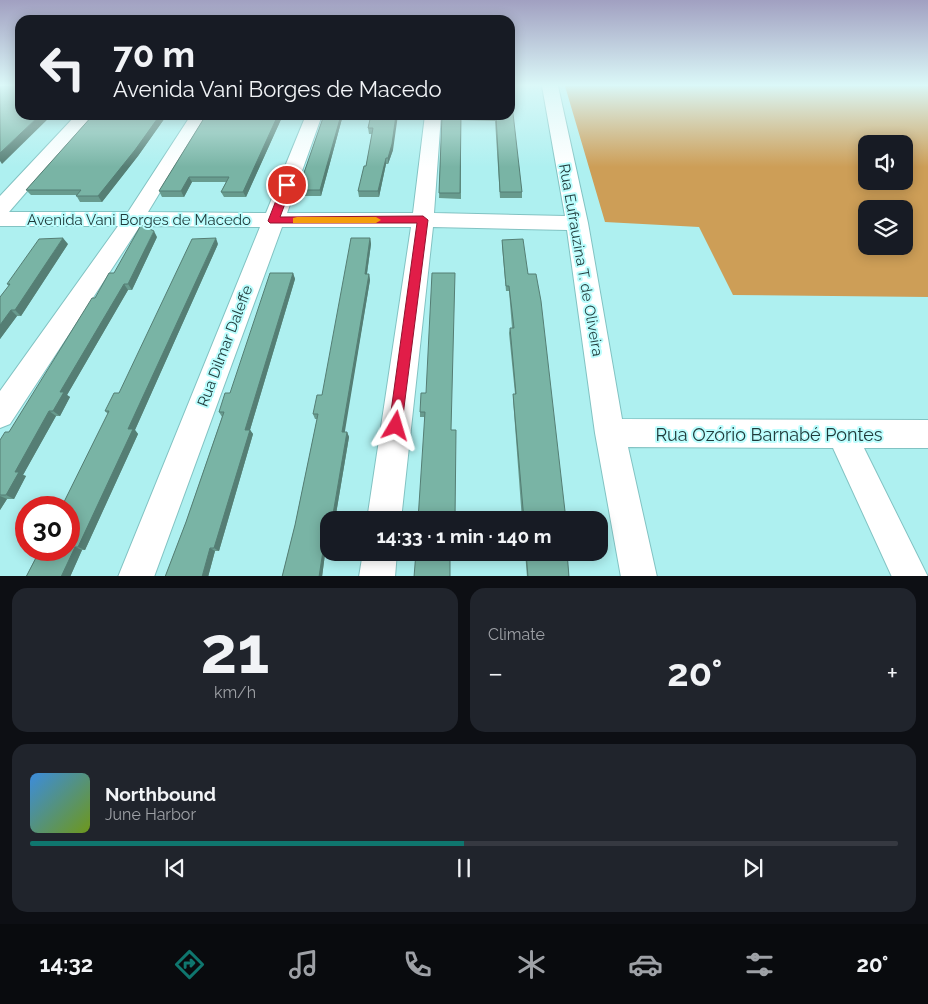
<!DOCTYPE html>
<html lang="en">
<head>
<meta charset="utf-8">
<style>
	body { margin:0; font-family:Raleway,sans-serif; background:#20242c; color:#f1f3f6; height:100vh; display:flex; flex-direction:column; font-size:19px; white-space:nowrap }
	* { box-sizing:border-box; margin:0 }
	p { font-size:16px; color:#9ea1a6 }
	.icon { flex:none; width:28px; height:28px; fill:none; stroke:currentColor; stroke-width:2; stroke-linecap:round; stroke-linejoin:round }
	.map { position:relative; height:576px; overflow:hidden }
	.panel { display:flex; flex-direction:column; gap:12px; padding:12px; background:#0d0f14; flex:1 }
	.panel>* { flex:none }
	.top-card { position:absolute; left:15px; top:15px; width:500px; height:105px; border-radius:15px; box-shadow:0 2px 12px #0003; background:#171b24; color:#f1f3f6; overflow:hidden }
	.fabs { position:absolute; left:858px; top:135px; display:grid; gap:10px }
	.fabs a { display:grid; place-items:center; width:55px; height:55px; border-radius:10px; background:#171b24; box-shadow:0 2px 12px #0003; font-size:25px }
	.speed { position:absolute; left:15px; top:496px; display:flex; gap:10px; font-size:25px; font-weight:700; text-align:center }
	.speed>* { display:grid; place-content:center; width:65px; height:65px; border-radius:50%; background:#171b24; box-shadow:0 2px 12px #0003; line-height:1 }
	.speed .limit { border:8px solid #d22; background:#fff; color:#111 }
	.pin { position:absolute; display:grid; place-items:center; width:42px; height:42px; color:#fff; margin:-21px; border:2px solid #fff; border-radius:50%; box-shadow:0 1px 5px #0007 }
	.me { position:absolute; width:55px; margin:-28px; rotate:7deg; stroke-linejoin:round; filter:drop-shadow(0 0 4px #0008) }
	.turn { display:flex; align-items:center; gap:18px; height:105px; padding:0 15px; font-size:22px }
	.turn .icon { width:65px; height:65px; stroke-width:2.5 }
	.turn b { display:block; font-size:35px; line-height:42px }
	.big { font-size:38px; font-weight:700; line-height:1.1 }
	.panel .tile { flex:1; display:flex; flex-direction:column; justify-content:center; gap:8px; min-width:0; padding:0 18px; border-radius:15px; background:#20242c }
	.panel .dial { align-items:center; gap:0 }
	.dial b { font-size:65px; line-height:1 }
	.song { display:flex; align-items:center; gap:15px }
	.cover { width:60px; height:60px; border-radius:8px; background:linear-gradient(135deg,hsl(210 70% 55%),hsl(80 70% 35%)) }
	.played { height:5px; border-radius:2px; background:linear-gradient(90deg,#0f766e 50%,#363941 50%) }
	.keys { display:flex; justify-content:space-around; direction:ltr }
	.heat { display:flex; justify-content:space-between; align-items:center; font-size:28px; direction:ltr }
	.panel .tiles { flex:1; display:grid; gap:12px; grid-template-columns:1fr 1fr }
	.tile:last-child { grid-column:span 2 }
	.trip { position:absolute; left:320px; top:511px; width:288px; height:50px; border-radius:15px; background:#171b24; box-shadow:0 2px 12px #0003; font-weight:700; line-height:50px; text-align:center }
	.tab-bar { display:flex; height:80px; justify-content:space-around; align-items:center; background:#090b0e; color:#9ea1a6 }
	.tab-bar .icon { width:35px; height:35px }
	.tab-bar .current { color:#0f766e }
	.tab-bar b { font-size:22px; color:#f1f3f6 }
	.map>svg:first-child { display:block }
</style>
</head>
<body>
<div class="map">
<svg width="928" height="577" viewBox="0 0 928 577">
	<rect width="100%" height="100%" fill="#aef0f0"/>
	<!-- forest -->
	<path fill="#cd9e57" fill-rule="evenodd" d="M565,86H928V297L733,295L699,227L605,222ZM866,144H904V181H866ZM866,209H904V246H866Z"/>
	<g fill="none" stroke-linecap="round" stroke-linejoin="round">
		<!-- minor casing -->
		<g stroke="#82c3c3" stroke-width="2">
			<path id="minor" d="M542,86H558L588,223L622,419L928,420V448H864L928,577H892L833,448L628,447L657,577H621L595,433L567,230L433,227L401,520H367L411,227H282L154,577H118L260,227L140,226L10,424L0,428V391L118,226H0V196L76,115H93L9,212H128L191,115H207L148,212L266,213L306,115H322L287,213H413L425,115H441L434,213L565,216Z
				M363,552H397L395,577H359Z"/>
		</g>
		<!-- minor -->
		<use href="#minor" fill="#fff" fill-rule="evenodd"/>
	</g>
	<!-- wall -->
	<path fill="#689b8e" d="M93,115H167L138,156L102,202H80L76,195H31L26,190Z
		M206,115H283L246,197H224L221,192L226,182H192L184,197H162L159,191Z
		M324,115H343L321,196H300L298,190Z
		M371,115L393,150L388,164H386L379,197H359L358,191L366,166L372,134H369L368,128Z
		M442,115H510L522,192V198H500L495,121L461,120V199L439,198Z
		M157,237L132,290H128L67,395L70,397L60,416H56L23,475L26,476L14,499H7L0,510V440L9,432L95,298L114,273Z
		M370,238L371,244L367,274H369L370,280L344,432H347L349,437L335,520H329V554H325L322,577H282L295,525L317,419H315L313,414L322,395Z
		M502,240L528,274L566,520H522L513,399V394H515L509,333L510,328H512L509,291H506L502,245Z
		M68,244L21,316H17L0,339V297L9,286L7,284Z
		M218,244L135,430L138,434L85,550H82L70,577H26L79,472L108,414L105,411L119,393Z
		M293,273L295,279L250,430L253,434L219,551H215L208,577H165L186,522L222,417L219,412L230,393Z
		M426,393L451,430L455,520L424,417H420V412Z
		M525,552H570L567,553L569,577H527Z"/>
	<!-- shaded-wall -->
	<path fill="#557e74" d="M40,115H52L2,164L0,161V153Z
		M160,115H167L138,156L102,202L98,196Z
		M278,115H283L246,197L243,192Z
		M341,115H343L321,196L320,190Z
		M396,115H398L393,150L388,164V158Z
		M386,158V164L379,197L378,191Z
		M189,177L192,182L184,197L181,191Z
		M154,231L157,237L132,290L128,284Z
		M63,238L68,244L21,316L15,310Z
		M216,238L218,244L135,430L138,434L85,550L78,547L128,429Z
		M370,238L371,244L366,280L365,274Z
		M293,273L295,279L250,430L253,434L219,551L214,548L245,430Z
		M369,274L370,280L344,437L342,432Z
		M124,284L128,290L67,395L70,397L60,416L53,411L60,392Z
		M11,310L17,316L0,339V325Z
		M49,411L56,416L23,475L26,476L14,499L6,495L15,472Z
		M347,432L349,437L335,520H332Z
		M0,496L7,499L0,510Z
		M329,538V554L327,551Z
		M75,547L82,550L70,577H61Z
		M210,548L215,551L208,577H202Z
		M323,551L325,554L322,577H319Z"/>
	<!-- building -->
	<path fill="#79b4a5" stroke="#557e74" d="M2,86H20V115H40L0,153V87Z
		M510,87L522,192H500L496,115H489H510Z
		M93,115H160L135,150L98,196H76L81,190H26Z
		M206,115H278L243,192H221L229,177H189L181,191H159Z
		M324,115H341L320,190H298Z
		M371,115H396L392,144L388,158H386L378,191H358L364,166H366L373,128H368Z
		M442,115H461L460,193H439Z
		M141,225L154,231L128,284H124L60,392H64L53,411H49L15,472H19L6,495H0V440L5,432H9L92,298H95L109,273H114Z
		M63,238L15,310H11L0,325V297L10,284H7L39,239Z
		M216,238L128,429H133L78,547H75L61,577H26L40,550H69V508H61L109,411H105L114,393H119L192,239Z
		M351,238H370L365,274H369L342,432H347L332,520H329V538L327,551H323L319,577H282L295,525L318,414H313L317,395H322Z
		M523,239L528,274H536L541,301L566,520H524L513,394H516L510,328H514L509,286H506L502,240Z
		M270,273H293L245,430H250L214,548H210L202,577H165L186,522L224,412H219L225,393H230Z
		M432,273H455L451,430H456L455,520H418L425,412H420L421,393H426Z
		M416,552H450V577H414Z
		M526,552H567L569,577H528Z"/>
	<!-- sky -->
	<linearGradient id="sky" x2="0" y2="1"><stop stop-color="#a1a0c1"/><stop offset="0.51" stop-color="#dbf8f8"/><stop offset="1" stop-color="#dbf8f8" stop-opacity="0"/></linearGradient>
	<rect width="928" height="167" fill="url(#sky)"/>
	<!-- route -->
	<path fill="#e11d48" stroke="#92132f" d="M287,182L292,185L280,217L423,216L428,220L401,431L396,433L391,431L389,426L417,223H270L268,221L282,185Z"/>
	<!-- slow -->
	<path fill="#f59e0b" d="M297,217H376L381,220L376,223H293V218Z"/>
	<g text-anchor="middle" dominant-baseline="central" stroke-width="4" stroke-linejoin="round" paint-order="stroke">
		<!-- street labels -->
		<g font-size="15" fill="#1f3a3a" stroke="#bbfdfd">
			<text x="139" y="220">Avenida Vani Borges de Macedo</text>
			<text transform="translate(581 260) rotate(80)">Rua Eufrauzina T. de Oliveira</text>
			<text transform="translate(225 346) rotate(-69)">Rua Dilmar Daleffe</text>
		</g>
		<!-- near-street labels -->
		<g font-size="18" fill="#1f3a3a" stroke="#bbfdfd">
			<text x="769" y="434">Rua Ozório Barnabé Pontes</text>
		</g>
	</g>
</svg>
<div class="fabs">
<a><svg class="icon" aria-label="sound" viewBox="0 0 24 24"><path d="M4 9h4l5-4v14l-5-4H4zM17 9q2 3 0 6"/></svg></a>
<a><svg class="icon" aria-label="layers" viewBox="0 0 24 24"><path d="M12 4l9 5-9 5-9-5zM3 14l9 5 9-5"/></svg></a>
</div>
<div class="speed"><div class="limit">30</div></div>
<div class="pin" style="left:287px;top:185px;background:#d93025"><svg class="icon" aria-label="arrive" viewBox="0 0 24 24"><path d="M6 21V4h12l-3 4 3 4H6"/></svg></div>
<svg class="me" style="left:396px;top:426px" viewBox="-20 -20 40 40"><path d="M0-17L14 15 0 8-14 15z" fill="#e11d48" stroke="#fff" stroke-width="4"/></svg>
<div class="trip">14:33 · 1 min · 140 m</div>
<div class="top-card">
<div class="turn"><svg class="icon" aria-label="left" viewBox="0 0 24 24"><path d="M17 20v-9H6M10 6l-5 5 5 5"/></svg><div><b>70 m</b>Avenida Vani Borges de Macedo</div></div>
</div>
</div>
<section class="panel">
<div class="tiles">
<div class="tile dial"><b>21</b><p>km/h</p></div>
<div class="tile"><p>Climate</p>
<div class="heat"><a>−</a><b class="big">20°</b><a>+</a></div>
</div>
<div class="tile">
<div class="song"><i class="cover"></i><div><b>Northbound</b><p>June Harbor</p></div></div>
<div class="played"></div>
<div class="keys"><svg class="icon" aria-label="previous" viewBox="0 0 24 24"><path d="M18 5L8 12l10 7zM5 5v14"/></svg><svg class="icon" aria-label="pause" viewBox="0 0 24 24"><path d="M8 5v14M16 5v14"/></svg><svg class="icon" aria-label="next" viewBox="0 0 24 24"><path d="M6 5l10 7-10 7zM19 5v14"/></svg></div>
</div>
</div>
</section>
<nav class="tab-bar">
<b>14:32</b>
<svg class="icon current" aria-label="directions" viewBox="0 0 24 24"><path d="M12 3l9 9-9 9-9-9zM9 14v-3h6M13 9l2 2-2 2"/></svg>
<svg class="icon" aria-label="music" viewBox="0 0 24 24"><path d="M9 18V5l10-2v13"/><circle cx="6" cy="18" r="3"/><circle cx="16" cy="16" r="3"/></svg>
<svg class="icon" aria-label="phone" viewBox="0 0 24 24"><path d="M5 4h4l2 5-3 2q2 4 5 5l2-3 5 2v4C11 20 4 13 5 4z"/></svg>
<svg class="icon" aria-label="climate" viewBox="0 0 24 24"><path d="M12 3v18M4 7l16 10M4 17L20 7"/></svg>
<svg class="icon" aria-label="car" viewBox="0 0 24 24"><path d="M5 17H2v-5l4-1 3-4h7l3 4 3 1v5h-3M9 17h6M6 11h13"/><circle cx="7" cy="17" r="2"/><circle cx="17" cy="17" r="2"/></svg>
<svg class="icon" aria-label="filters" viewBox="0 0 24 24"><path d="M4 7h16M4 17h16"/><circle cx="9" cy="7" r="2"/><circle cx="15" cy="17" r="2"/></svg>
<b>20°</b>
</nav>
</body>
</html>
